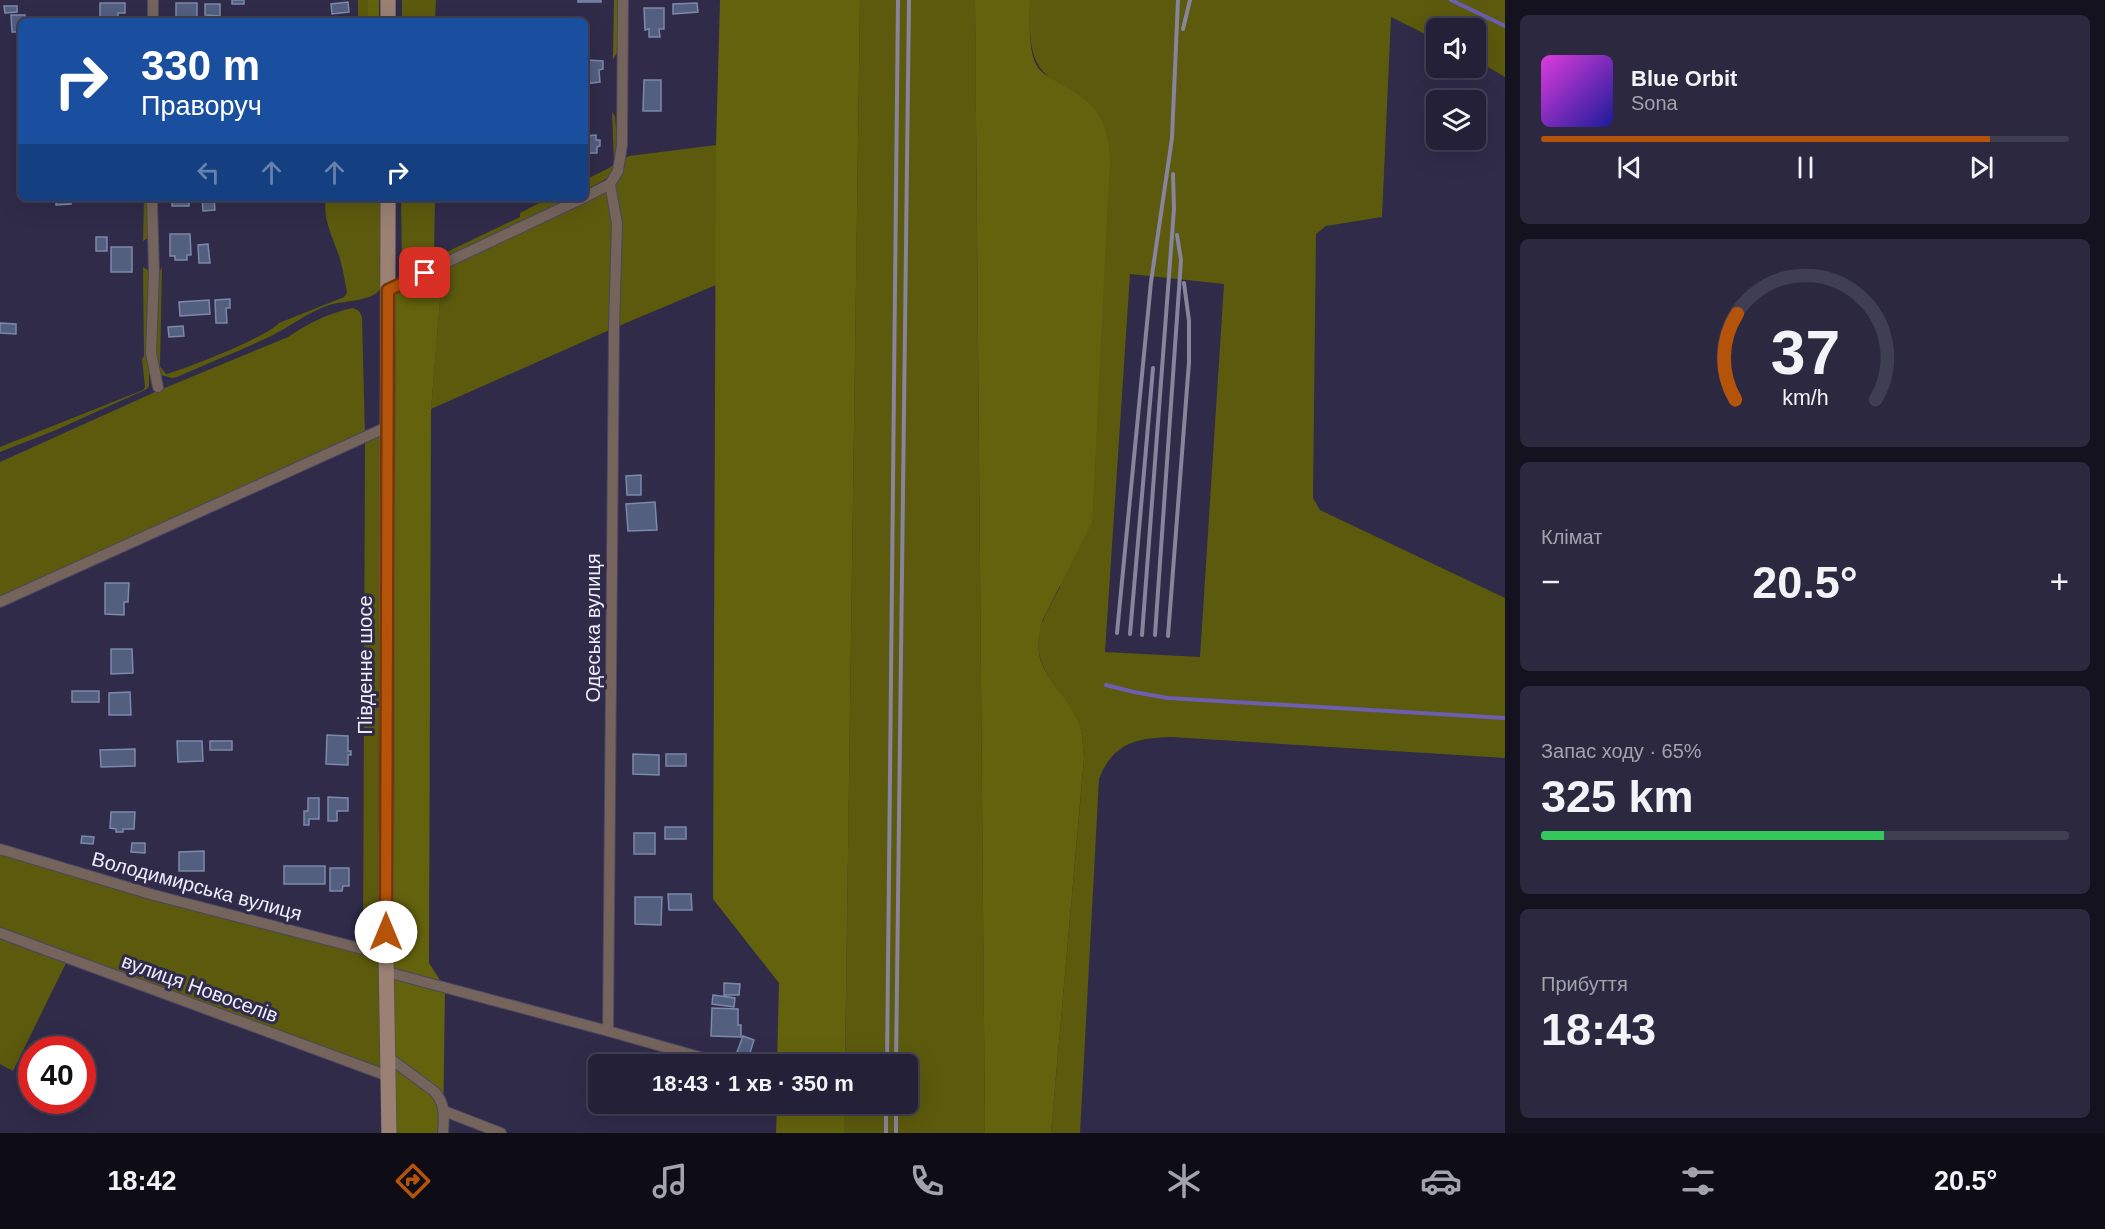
<!DOCTYPE html>
<html lang="uk">
<head>
<meta charset="utf-8">
<style>
	body { margin:0; font-family:Arial,sans-serif; background:#2b283f; color:#f1f3f6; height:100vh; display:flex; flex-direction:column; font-size:22px; white-space:nowrap }
	* { box-sizing:border-box; margin:0 }
	p { font-size:20px; color:#a3a3ad }
	.icon { flex:none; width:33px; height:33px; fill:none; stroke:currentColor; stroke-width:2; stroke-linecap:round; stroke-linejoin:round }
	.map { position:relative; flex:1; overflow:hidden }
	.sheet { display:flex; flex-direction:column; gap:15px; padding:15px; background:#13121e; width:600px }
	.sheet>* { flex:none }
	.top-card { position:absolute; left:18px; top:18px; width:570px; height:183px; border-radius:9px; box-shadow:0 6px 24px #0002,0 0 0 2px #403e52; background:#1a4fa0; color:#fff; overflow:hidden }
	.controls { position:absolute; left:1426px; top:18px; display:grid; gap:12px }
	.controls a { display:grid; place-items:center; width:60px; height:60px; border-radius:9px; background:#232037; box-shadow:0 6px 24px #0002,0 0 0 2px #403e52; font-size:30px }
	.speed { position:absolute; left:18px; top:1036px; display:flex; gap:12px; font-size:30px; font-weight:700; text-align:center }
	.speed>* { display:grid; place-content:center; width:78px; height:78px; border-radius:50%; background:#232037; box-shadow:0 6px 24px #0002,0 0 0 2px #403e52; line-height:1 }
	.speed .limit { border:9px solid #d22; background:#fff; color:#111 }
	.pin { position:absolute; display:grid; place-items:center; width:51px; height:51px; color:#fff; margin:-26px; border-radius:12px; box-shadow:0 3px 9px #0006 }
	.me { position:absolute; width:66px; margin:-33px; rotate:0deg; stroke-linejoin:round; filter:drop-shadow(0 0 4px #0008) }
	.turn { display:flex; align-items:center; gap:21px; height:126px; padding:0 24px; font-size:27px }
	.turn .icon { width:78px; height:78px; stroke-width:2.5 }
	.turn b { display:block; font-size:42px; line-height:51px }
	.lanes { display:flex; align-items:center; height:57px; padding:0 24px; background:#0003; justify-content:center; gap:30px; direction:ltr }
	.lanes .off { opacity:.35 }
	.big { font-size:45px; font-weight:700; line-height:1.1 }
	.sheet .tile { flex:1; display:flex; flex-direction:column; justify-content:center; gap:9px; min-width:0; padding:0 21px; border-radius:9px; background:#2b283f }
	.sheet .dial { align-items:center; gap:0 }
	.dial svg { height:156px; overflow:visible; fill:none; stroke:#403e52; stroke-width:7; stroke-linecap:round; text-anchor:middle }
	.dial text { fill:#f1f3f6; stroke:none }
	.song { display:flex; align-items:center; gap:18px }
	.cover { width:72px; height:72px; border-radius:9px; background:linear-gradient(135deg,hsl(300 70% 55%),hsl(240 70% 35%)) }
	.played { height:6px; border-radius:3px; background:linear-gradient(90deg,#b45309 85%,#403e52 85%) }
	.keys { display:flex; justify-content:space-around; direction:ltr }
	.heat { display:flex; justify-content:space-between; align-items:center; font-size:33px; direction:ltr }
	.charge { height:9px; border-radius:4px; background:linear-gradient(90deg,#34c759 65%,#403e52 0) }
	.trip { position:absolute; left:588px; top:1054px; width:330px; height:60px; border-radius:9px; background:#232037; box-shadow:0 6px 24px #0002,0 0 0 2px #403e52; font-weight:700; line-height:60px; text-align:center }
	.tab-bar { display:flex; height:96px; justify-content:space-around; align-items:center; background:#0e0d16; color:#a3a3ad }
	.tab-bar .icon { width:42px; height:42px }
	.tab-bar .current { color:#b45309 }
	.tab-bar b { font-size:27px; color:#f1f3f6 }
	main { display:flex; flex:1; min-height:0 }
	.map>svg:first-child { display:block }
</style>
</head>
<body>
<main>
<div class="map">
<svg width="1505" height="1133" viewBox="0 0 1505 1133">
	<rect width="100%" height="100%" fill="#2f2b49"/>
	<!-- green -->
	<path fill="#5b5a0d" fill-rule="evenodd" d="M358,0H368V21H358Z
		M402,0H436L435,21H402Z
		M860,0H975L985,1133H844V1104H908V1065H845Z
		M1030,0H1505V77L1476,60V28H1437V40L1391,17L1382,217L1326,226L1316,234L1313,498L1320,510L1505,598V758L1171,737C1136,738 1113,743 1099,779L1080,1133H1051L1084,759C1083,746 1083,733 1078,722C1064,689 1030,670 1040,629C1044,615 1053,601 1060,587L1048,76C1026,58 1030,26 1030,0ZM1130,274L1224,284L1200,657L1105,652Z
		M612,112L615,116C616,134 623,165 607,178C600,183 592,186 585,190V180L611,167L614,163Z
		M716,145V285L614,328L431,409L443,264L609,184L620,161L629,156Z
		M144,198H148V238L143,241Z
		M326,198H381L380,289C374,301 342,301 329,305C308,312 291,326 271,336C240,351 208,363 177,377L172,378L161,375L156,365L158,275L162,267L160,366L166,374C186,369 267,337 279,323L344,297L347,293C345,282 343,270 340,259C334,239 322,220 326,198Z
		M401,198H435L434,258L520,217V213L549,198H570L415,272L406,269L402,265Z
		M143,267L148,270L150,283L149,386L147,389L56,430L0,452V447L143,390L145,387L142,359L144,356Z
		M353,308L359,311L362,317L365,437L387,427L388,1076L68,959L13,1071L0,1064V849L363,949L365,438L0,602V462L155,392L288,337C309,323 328,313 353,308Z"/>
	<!-- forest -->
	<path fill="#64630d" d="M368,0H379V21H368Z
		M614,0H619L617,53L613,59Z
		M720,0H860L845,1065H777L779,983L713,899L716,145Z
		M975,0H1030C1030,19 1027,54 1039,69C1045,76 1055,80 1062,85C1098,105 1107,118 1110,159L1092,523L1043,619C1026,671 1060,681 1078,721C1083,733 1083,746 1084,758L1051,1133H985Z
		M443,264L431,410L429,963L445,988L443,1133H389L388,290Z
		M777,1104H844V1133H776Z"/>
	<g fill="none" stroke-linecap="round" stroke-linejoin="round">
		<!-- stream -->
		<path stroke="#6c5eb0" stroke-width="4" d="M1451,0L1505,26
			M1106,685L1134,692L1168,698L1505,718"/>
	</g>
	<!-- building -->
	<path fill="#535f7f" stroke="#7c89ab" stroke-width="1.5" d="M232,0H244V4H232Z
		M578,0H601V2H578Z
		M348,2L349,12L332,14L331,4Z
		M100,3H125V13H118V21H100Z
		M176,3H197V21H176Z
		M697,3L698,12L673,14V4Z
		M205,4H220V16L205,15Z
		M4,6H17V12L5,13Z
		M644,8H664V29H659L660,37H649V29L645,30Z
		M11,15H25V21H21V32H12Z
		M585,57L588,60L603,61V69L599,70L600,82L585,84Z
		M644,80H661V111H643Z
		M596,135V140H600V146L597,147V153H585V136Z
		M56,198H71V204L56,205Z
		M172,198H189V206H172Z
		M202,198H214L215,210L203,211Z
		M170,234H190L191,255H187V260H175V256H170Z
		M96,237H107V251H96Z
		M208,244L210,263H199L198,245Z
		M111,247H132V272H111Z
		M230,299V308H226L227,323H216L215,300Z
		M209,300L210,314L180,316L179,302Z
		M0,323L16,324V334L0,333Z
		M183,326L184,336L169,337L168,327Z
		M641,475V495H627L626,476Z
		M655,502L657,530L628,531L626,504Z
		M105,583H129L128,602H124V615L105,614Z
		M111,649H132L133,673L111,674Z
		M72,691H99V702H72Z
		M130,692L131,715H109V693Z
		M327,735L348,736V751H351V755H348V765L326,764Z
		M177,741H202L203,761L178,762Z
		M210,741H232V750H210Z
		M135,749V766L101,767L100,750Z
		M633,754L659,755V775L633,774Z
		M666,754H686V766H666Z
		M328,797L348,798V811H337V821H328Z
		M308,798H319V819H309V825H304V811H308Z
		M111,812H135L134,829H123V832H116V829L110,828Z
		M665,827H686V839H665Z
		M634,833H655V854H634Z
		M82,836L94,837L93,844L81,843Z
		M132,843H145V853L131,852Z
		M204,851V871H179V852Z
		M284,866H325V884H284Z
		M330,868H349V886H343L342,891H330Z
		M668,894H691L692,910H669Z
		M635,897H662L661,925L635,924Z
		M724,983L740,984L739,995H724Z
		M713,995L735,998L734,1007L712,1004Z
		M712,1008L738,1009V1025H741V1037L711,1036Z
		M743,1036L754,1040L749,1056L737,1052Z"/>
	<g fill="none" stroke-linecap="round" stroke-linejoin="round">
		<!-- street casing -->
		<g stroke="#4a4662" stroke-width="12">
			<path id="street" d="M153,0V21
				M585,197L610,184
				M152,198L154,272L151,353L158,387
				M388,290L583,198
				M0,602L387,427
				M0,849L154,895L386,955
				M0,933L388,1076
				M387,972L608,1031L614,328L617,224L610,184L618,171L622,145L623,0
				M608,1031L728,1065
				M388,1057L434,1091C446,1104 444,1117 443,1133
				M444,1111L501,1133"/>
		</g>
		<!-- secondary casing -->
		<g stroke="#4a4662" stroke-width="16">
			<path id="secondary" d="M388,21V0
				M388,198L386,955L389,1133"/>
		</g>
		<!-- street -->
		<use href="#street" stroke="#74645c" stroke-width="10"/>
		<!-- secondary -->
		<use href="#secondary" stroke="#9a8174" stroke-width="15"/>
		<!-- rail -->
		<path stroke="#87849c" stroke-width="4" d="M1183,29L1190,0
			M1117,633L1151,282L1172,138L1178,0
			M1130,634L1153,368
			M1142,635L1174,209L1173,174
			M1155,635L1181,260L1177,235
			M1168,636L1189,362V321L1184,283
			M887,1065L898,0
			M896,1065L909,0
			M886,1133V1104
			M896,1133V1104"/>
	</g>
	<g fill="none" stroke-linecap="round" stroke-linejoin="round">
		<!-- route casing -->
		<g stroke="#753606" stroke-width="15">
			<path id="route" d="M386,932L388,290L425,273"/>
		</g>
		<!-- route -->
		<use href="#route" stroke="#b45309" stroke-width="10"/>
	</g>
	<g text-anchor="middle" dominant-baseline="central" stroke-width="6" stroke-linejoin="round" paint-order="stroke">
		<!-- street labels -->
		<g font-size="20" fill="#eeedfe" stroke="#2f2b49">
			<text transform="translate(593 628) rotate(-90)">Одеська вулиця</text>
			<text transform="translate(365 665) rotate(-90)">Південне шосе</text>
			<text transform="translate(197 886) rotate(15)">Володимирська вулиця</text>
			<text transform="translate(200 988) rotate(20)">вулиця Новоселів</text>
		</g>
	</g>
</svg>
<div class="controls">
<a><svg class="icon" aria-label="sound" viewBox="0 0 24 24"><path d="M4 9h4l5-4v14l-5-4H4zM17 9q2 3 0 6"/></svg></a>
<a><svg class="icon" aria-label="layers" viewBox="0 0 24 24"><path d="M12 4l9 5-9 5-9-5zM3 14l9 5 9-5"/></svg></a>
</div>
<div class="speed"><div class="limit">40</div></div>
<div class="pin" style="left:425px;top:273px;background:#d93025"><svg class="icon" aria-label="arrive" viewBox="0 0 24 24"><path d="M6 21V4h12l-3 4 3 4H6"/></svg></div>
<svg class="me" style="left:386px;top:932px" viewBox="-20 -20 40 40"><circle r="19" fill="#fff"/><path d="M0-13L10 11 0 6-10 11z" fill="#b45309"/></svg>
<div class="trip">18:43 · 1 хв · 350 m</div>
<div class="top-card">
<div class="turn"><svg class="icon" aria-label="right" viewBox="0 0 24 24"><path d="M7 20v-9h11M14 6l5 5-5 5"/></svg><div><b>330 m</b>Праворуч</div></div>
<div class="lanes"><svg class="icon off" aria-label="left" viewBox="0 0 24 24"><path d="M17 20v-9H6M10 6l-5 5 5 5"/></svg><svg class="icon off" aria-label="ahead" viewBox="0 0 24 24"><path d="M12 20V5M6 11l6-6 6 6"/></svg><svg class="icon off" aria-label="ahead" viewBox="0 0 24 24"><path d="M12 20V5M6 11l6-6 6 6"/></svg><svg class="icon" aria-label="right" viewBox="0 0 24 24"><path d="M7 20v-9h11M14 6l5 5-5 5"/></svg></div>
</div>
</div>
<section class="sheet">
<div class="tile">
<div class="song"><i class="cover"></i><div><b>Blue Orbit</b><p>Sona</p></div></div>
<div class="played"></div>
<div class="keys"><svg class="icon" aria-label="previous" viewBox="0 0 24 24"><path d="M18 5L8 12l10 7zM5 5v14"/></svg><svg class="icon" aria-label="pause" viewBox="0 0 24 24"><path d="M8 5v14M16 5v14"/></svg><svg class="icon" aria-label="next" viewBox="0 0 24 24"><path d="M6 5l10 7-10 7zM19 5v14"/></svg></div>
</div>
<div class="tile dial"><svg viewBox="0 0 100 80">
<path d="M14 69A42 42 0 1 1 86 69"/>
<path d="M14 69A42 42 0 0 1 15 25" stroke="#b45309"/>
<text x="50" y="56" font-size="32" font-weight="700">37</text>
<text x="50" y="72" font-size="11">km/h</text>
</svg></div>
<div class="tile"><p>Клімат</p>
<div class="heat"><a>−</a><b class="big">20.5°</b><a>+</a></div>
</div>
<div class="tile"><p>Запас ходу · 65%</p><b class="big">325 km</b><div class="charge"></div></div>
<div class="tile"><p>Прибуття</p><b class="big">18:43</b></div>
</section>
</main>
<nav class="tab-bar">
<b>18:42</b>
<svg class="icon current" aria-label="directions" viewBox="0 0 24 24"><path d="M12 3l9 9-9 9-9-9zM9 14v-3h6M13 9l2 2-2 2"/></svg>
<svg class="icon" aria-label="music" viewBox="0 0 24 24"><path d="M9 18V5l10-2v13"/><circle cx="6" cy="18" r="3"/><circle cx="16" cy="16" r="3"/></svg>
<svg class="icon" aria-label="phone" viewBox="0 0 24 24"><path d="M5 4h4l2 5-3 2q2 4 5 5l2-3 5 2v4C11 20 4 13 5 4z"/></svg>
<svg class="icon" aria-label="climate" viewBox="0 0 24 24"><path d="M12 3v18M4 7l16 10M4 17L20 7"/></svg>
<svg class="icon" aria-label="car" viewBox="0 0 24 24"><path d="M5 17H2v-5l4-1 3-4h7l3 4 3 1v5h-3M9 17h6M6 11h13"/><circle cx="7" cy="17" r="2"/><circle cx="17" cy="17" r="2"/></svg>
<svg class="icon" aria-label="filters" viewBox="0 0 24 24"><path d="M4 7h16M4 17h16"/><circle cx="9" cy="7" r="2"/><circle cx="15" cy="17" r="2"/></svg>
<b>20.5°</b>
</nav>
</body>
</html>
